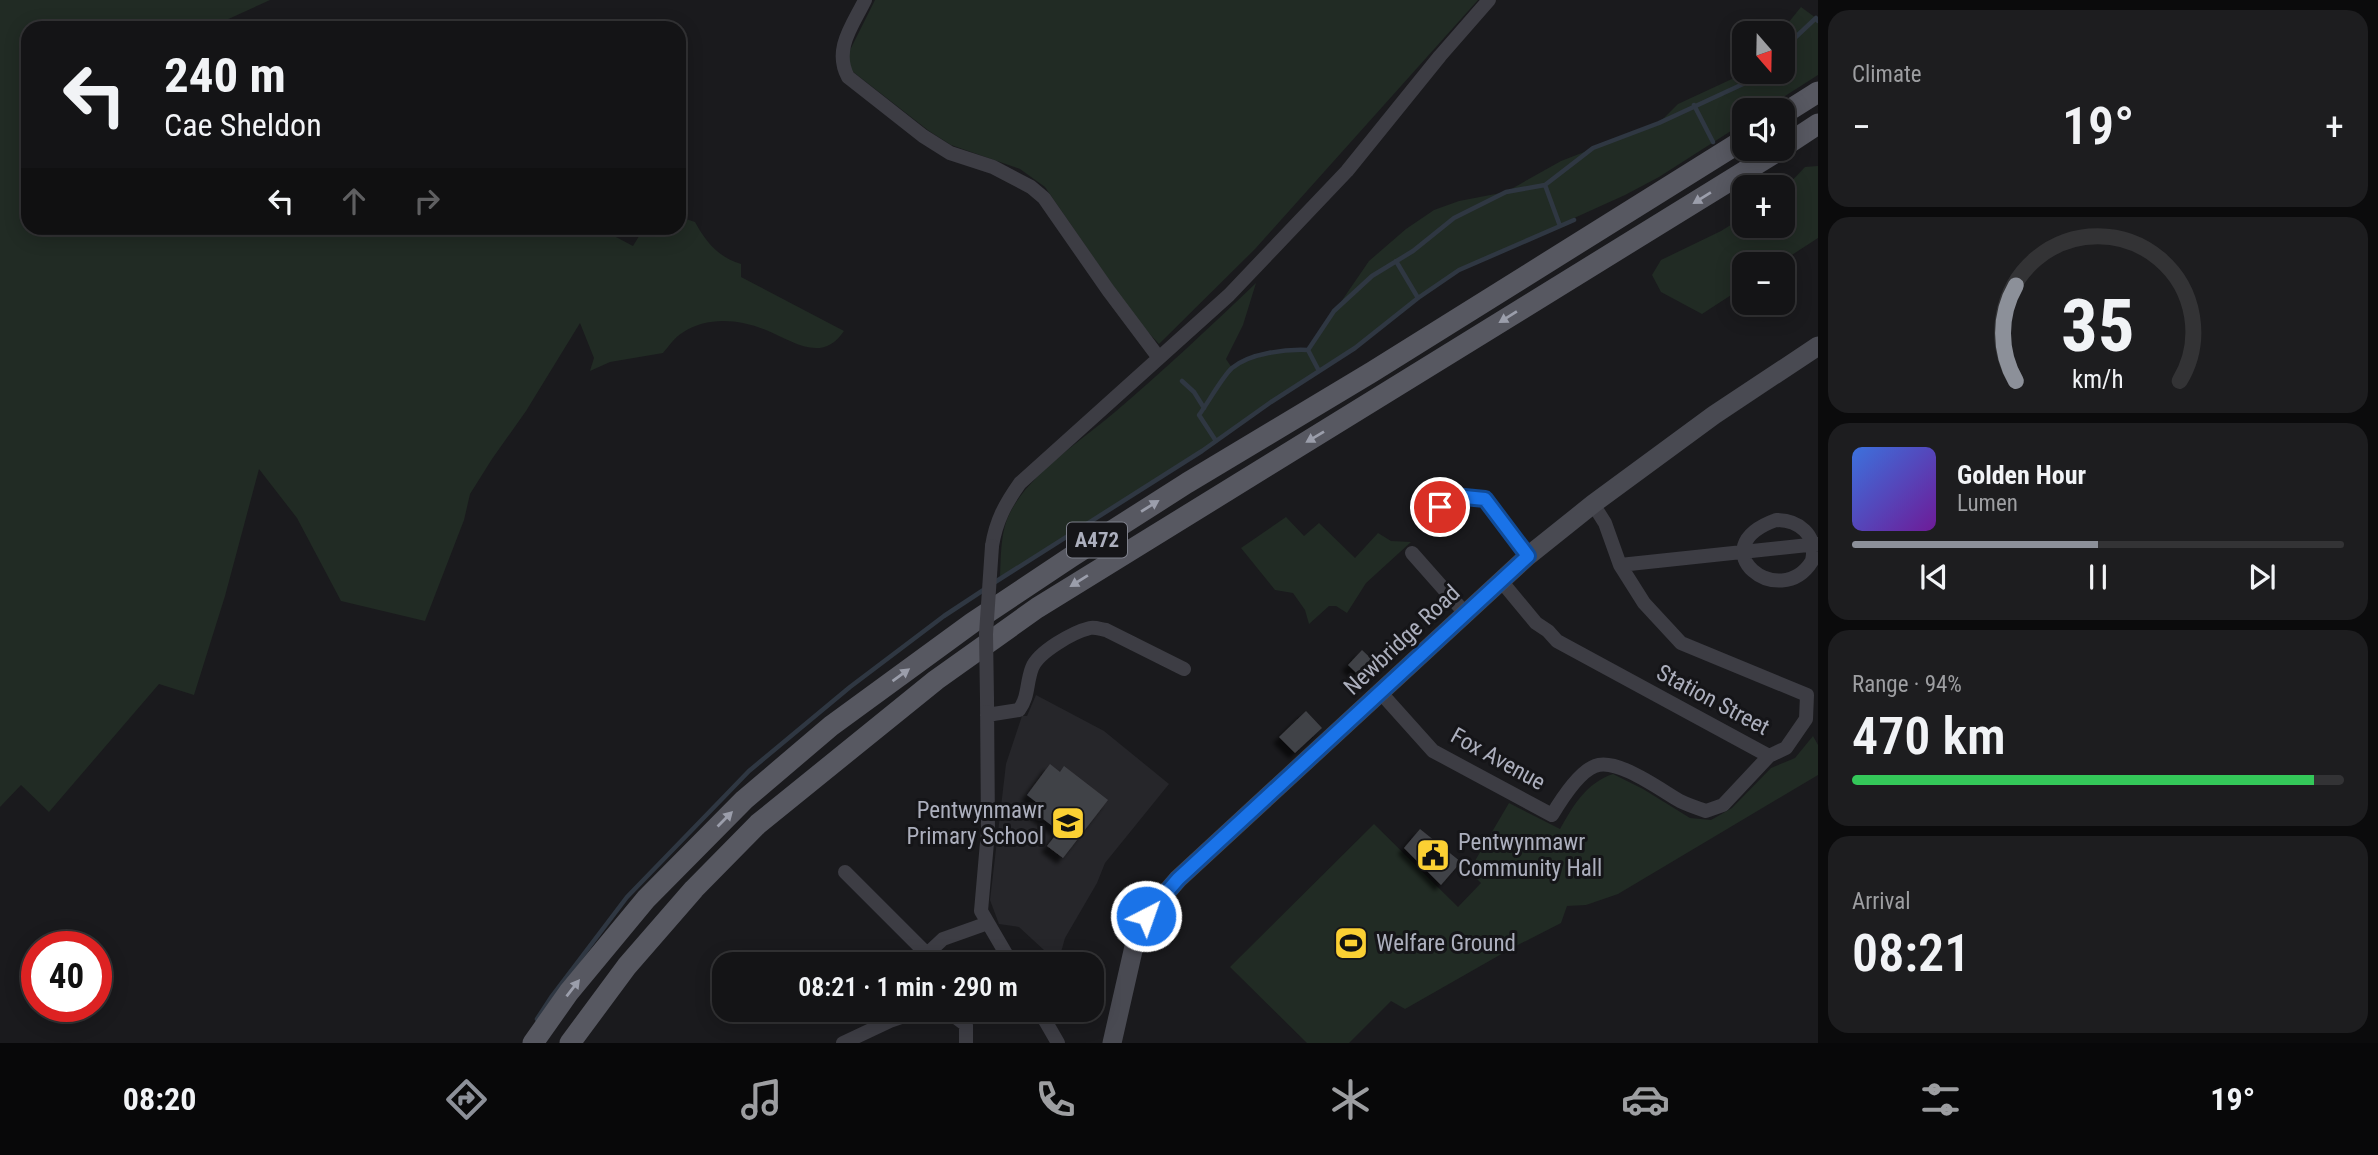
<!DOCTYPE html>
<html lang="en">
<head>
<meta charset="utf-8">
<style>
	body { margin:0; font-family:"Roboto Condensed",sans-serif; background:#1d1d1f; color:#f1f3f6; height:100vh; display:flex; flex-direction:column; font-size:26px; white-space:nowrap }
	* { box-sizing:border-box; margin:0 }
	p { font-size:23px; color:#9d9ea1 }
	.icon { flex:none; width:38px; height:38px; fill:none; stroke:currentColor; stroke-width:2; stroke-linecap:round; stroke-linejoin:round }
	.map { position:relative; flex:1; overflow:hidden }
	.side { display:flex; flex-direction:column; gap:10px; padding:10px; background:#0b0b0c; width:560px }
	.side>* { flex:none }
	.guide { position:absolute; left:21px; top:21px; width:665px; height:214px; border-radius:21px; box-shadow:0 4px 18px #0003,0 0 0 2px #333335; background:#141416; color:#f1f3f6; overflow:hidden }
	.needle { width:46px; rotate:160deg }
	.fabs { position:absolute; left:1732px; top:21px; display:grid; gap:14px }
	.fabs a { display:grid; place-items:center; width:63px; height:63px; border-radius:14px; background:#141416; box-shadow:0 4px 18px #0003,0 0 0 2px #333335; font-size:35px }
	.speed { position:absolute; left:21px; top:931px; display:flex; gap:14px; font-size:35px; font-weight:700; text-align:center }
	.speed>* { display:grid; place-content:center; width:91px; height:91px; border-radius:50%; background:#141416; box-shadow:0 4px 18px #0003,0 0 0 2px #333335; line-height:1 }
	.speed .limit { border:10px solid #d22; background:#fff; color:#111 }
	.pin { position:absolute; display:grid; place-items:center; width:60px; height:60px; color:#fff; margin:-30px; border:4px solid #fff; border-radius:50%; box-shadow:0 2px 7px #0007 }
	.me { position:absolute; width:77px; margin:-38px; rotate:41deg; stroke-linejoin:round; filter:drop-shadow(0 0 5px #0008) }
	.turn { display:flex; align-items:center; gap:24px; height:147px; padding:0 28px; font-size:32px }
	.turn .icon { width:91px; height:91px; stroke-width:2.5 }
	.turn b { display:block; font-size:49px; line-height:60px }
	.lanes { display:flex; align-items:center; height:66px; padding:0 28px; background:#0003; justify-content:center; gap:35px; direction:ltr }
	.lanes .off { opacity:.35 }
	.big { font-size:52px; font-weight:600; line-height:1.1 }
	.side .widget { flex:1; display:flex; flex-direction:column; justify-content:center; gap:10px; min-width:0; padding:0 24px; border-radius:21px; background:#1d1d1f }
	.side .dial { align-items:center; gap:0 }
	.dial svg { height:182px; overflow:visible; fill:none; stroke:#333335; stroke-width:7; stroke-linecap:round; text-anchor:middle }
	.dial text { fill:#f1f3f6; stroke:none }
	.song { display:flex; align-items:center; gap:21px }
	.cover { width:84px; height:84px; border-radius:10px; background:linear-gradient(135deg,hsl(220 70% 55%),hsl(280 70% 35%)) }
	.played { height:7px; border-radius:4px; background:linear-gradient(90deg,#8c9099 50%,#333335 50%) }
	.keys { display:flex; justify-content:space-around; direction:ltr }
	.heat { display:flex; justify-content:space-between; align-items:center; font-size:38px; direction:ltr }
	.charge { height:10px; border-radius:5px; background:linear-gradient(90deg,#34c759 94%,#333335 0) }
	.trip { position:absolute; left:712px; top:952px; width:392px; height:70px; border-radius:21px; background:#141416; box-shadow:0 4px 18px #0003,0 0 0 2px #333335; font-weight:600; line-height:70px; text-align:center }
	.menu { display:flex; height:112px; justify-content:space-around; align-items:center; background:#080809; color:#9d9ea1 }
	.menu .icon { width:49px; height:49px }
	.menu .current { color:#8c9099 }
	.menu b { font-size:32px; color:#f1f3f6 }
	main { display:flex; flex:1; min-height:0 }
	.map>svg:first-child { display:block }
</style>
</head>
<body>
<main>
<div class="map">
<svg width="1818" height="1043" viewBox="0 0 1818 1043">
	<defs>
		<filter id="shadow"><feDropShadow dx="-6" dy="6" stdDeviation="2" flood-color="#0009"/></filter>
	</defs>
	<rect width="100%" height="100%" fill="#1a1a1d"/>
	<!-- built -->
	<path fill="#26262a" d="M1036,695L1104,731L1169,784L1105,863L1097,883L1065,938L1058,963L1019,927L999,924L990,900L1006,764L1022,716H1027Z"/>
	<!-- green -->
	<path fill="#212b24" d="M0,0H270L213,26L215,28H28V228H599L633,246L644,228H679L680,217L695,222C706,242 718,257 741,264V277L844,331C822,364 793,341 766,330C739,319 707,316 682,333C674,338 669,346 663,353L610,362L590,371L594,358L580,323L526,411L492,459L470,494L464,520L425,621L341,601L297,518L259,469L225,596L194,695L159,684L49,812L21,785L0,807Z
		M875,0H1478L1255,249L1159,344L1136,319L1045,187L1020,169L951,145L929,131L852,71L847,56Z
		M1801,7L1816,18L1818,17V75L1763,110H1745V122L1659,177L1625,195L1459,270L1418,298L1355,348L1271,402L1202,451L1000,579C1001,558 1000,530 1011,511C1030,474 1083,439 1115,412C1163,371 1210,327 1256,283L1243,325L1226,359L1232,368C1258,356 1280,349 1308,350L1369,261L1406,229L1434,210L1459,201L1506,192L1561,161L1659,123L1678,104L1747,72H1783V33H1780Z
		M1818,166V238L1778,264H1745V286L1702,314L1661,292L1652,275L1661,260L1721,231L1745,216V226H1783V190L1805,167Z
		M1286,517L1304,536L1319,523L1355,558L1378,533L1391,541L1411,542L1366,583L1347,613L1336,606H1329L1309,624L1305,610L1293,593L1275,590L1241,548Z
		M1813,736L1818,745V775L1618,894L1586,905L1567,906L1561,923L1512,948L1405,1009L1391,1001L1349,1043H1307L1230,967L1374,824L1458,907L1481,883L1469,871L1509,803L1560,829C1573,806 1586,783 1613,774L1643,789L1690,818L1711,820L1732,808L1771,768L1795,758Z"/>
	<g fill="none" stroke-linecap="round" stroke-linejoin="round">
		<!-- stream -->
		<path stroke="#2f3742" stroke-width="4.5" d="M1783,49L1816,18L1818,21
			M1694,105L1713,142
			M1545,185L1560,226
			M1396,261L1418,298
			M1308,350L1319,371
			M1182,381L1194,392L1204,408
			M1216,441L1199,415C1208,403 1222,377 1232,368C1250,353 1286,349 1308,350L1334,311L1372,276L1413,251L1454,218L1506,192L1545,185L1593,148L1659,123L1756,78L1762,72
			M992,584L1202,451L1271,402L1355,348L1418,298L1459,270L1574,220
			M537,1019L552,996L627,897L749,771L850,687L944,616L985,589"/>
	</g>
	<!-- building -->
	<path fill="#414247" filter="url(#shadow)" d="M1362,650L1382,669L1368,684L1348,665Z
		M1306,711L1322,728L1295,753L1279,737Z
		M1050,764L1060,772L1064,766L1108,800L1063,858L1047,846L1059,831L1034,812L1040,805L1027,795Z
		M1420,829L1461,862L1441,885L1404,848Z"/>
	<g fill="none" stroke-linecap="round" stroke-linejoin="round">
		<!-- street -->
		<path stroke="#3d3d44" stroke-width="14" d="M865,0C853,25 833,49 848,77L923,136L950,153L993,167L1031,187L1044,198L1108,290L1159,358
			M1440,507L1454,496L1485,499L1528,556
			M1776,520C1798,520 1818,534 1812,561C1780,613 1698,548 1776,520Z
			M992,546C996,521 1005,504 1020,483L1229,295L1347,171L1440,56L1489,0
			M1412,553L1465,613
			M1620,565L1818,544
			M1502,582L1536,623L1548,631L1557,641L1769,756L1786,748L1806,719L1807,695L1681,643L1644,603L1620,565L1605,523L1593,504
			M1381,693L1433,751L1552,815C1561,800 1579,772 1595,766C1617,757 1662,791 1680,801C1688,805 1697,808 1706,811L1723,805L1769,756
			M987,699L988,831L981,911L1012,964
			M987,715L1019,710C1029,696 1026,684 1032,668C1038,652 1073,632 1090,628C1095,627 1100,629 1106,630L1184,669
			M845,872L927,954
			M930,964L927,954L943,939L988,923
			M946,1010L966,1025V1043
			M1039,1010L1058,1043
			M843,1043L890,1021L922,1010"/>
		<!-- secondary -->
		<path stroke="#494a52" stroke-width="19" d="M1112,1043L1135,942L1146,916L1178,879L1528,556L1593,504L1714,415L1818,346"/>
		<!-- primary -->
		<path stroke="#575861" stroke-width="21" d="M1783,114L1818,92
			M1783,147L1818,124
			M533,1043L569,992L646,899L744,800L831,726L972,623L1071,557L1187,483L1372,372L1745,139
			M570,1043L627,966L694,889L758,824L936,680L1037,608L1781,149"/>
		<!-- street-bridge -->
		<path stroke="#3d3d44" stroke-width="14" d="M987,699L986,634L992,546"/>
	</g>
	<!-- one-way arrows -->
	<defs><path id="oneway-solid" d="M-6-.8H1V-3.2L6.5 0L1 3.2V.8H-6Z" transform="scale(1.75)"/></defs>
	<g fill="#9b9eab">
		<use href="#oneway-solid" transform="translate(1702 198) rotate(148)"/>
		<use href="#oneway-solid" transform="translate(1508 317) rotate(148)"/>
		<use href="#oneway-solid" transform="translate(1315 437) rotate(149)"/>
		<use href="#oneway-solid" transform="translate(1150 506) rotate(-32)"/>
		<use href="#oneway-solid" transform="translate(1079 581) rotate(148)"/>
		<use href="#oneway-solid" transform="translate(901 675) rotate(-36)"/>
		<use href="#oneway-solid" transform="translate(725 819) rotate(-45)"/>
		<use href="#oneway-solid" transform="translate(573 988) rotate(-52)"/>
	</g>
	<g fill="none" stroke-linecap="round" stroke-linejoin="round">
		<!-- route casing -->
		<g stroke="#114b97" stroke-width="18">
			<path id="route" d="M1146,916L1178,879L1528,556L1485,499L1454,496L1440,507"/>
		</g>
		<!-- route -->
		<use href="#route" stroke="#1a73e8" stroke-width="12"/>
	</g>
	<!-- icons -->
	<defs>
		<g id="school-square" transform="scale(1.75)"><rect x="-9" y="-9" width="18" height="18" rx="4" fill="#fbd033" stroke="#151518"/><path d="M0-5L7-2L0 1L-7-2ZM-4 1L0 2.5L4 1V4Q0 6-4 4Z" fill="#111"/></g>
		<g id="civic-square" transform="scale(1.75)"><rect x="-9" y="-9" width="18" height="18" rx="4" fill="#fbd033" stroke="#151518"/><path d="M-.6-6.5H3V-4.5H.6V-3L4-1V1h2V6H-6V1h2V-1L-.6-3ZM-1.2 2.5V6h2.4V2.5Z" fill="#111"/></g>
		<g id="stadium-square" transform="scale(1.75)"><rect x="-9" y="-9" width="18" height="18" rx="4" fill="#fbd033" stroke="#151518"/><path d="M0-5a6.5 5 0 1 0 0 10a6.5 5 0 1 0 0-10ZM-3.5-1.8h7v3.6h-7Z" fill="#111"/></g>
	</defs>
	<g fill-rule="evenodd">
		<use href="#school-square" x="1068" y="823"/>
		<use href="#civic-square" x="1433" y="855"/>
		<use href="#stadium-square" x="1351" y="943"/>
	</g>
	<g text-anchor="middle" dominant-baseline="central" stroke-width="6" stroke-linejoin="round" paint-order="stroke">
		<!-- shield labels -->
		<rect fill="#151518" stroke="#7f818c" stroke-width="2" x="1067" y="522.5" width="60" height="35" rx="5"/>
		<g font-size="21" font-weight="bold" fill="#acafbd">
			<text x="1097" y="540">A472</text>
		</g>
		<!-- street labels -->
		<g font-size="23" fill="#acafbd" stroke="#151518">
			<text transform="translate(1402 640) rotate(-43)">Newbridge Road</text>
			<text transform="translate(1713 700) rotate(28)">Station Street</text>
			<text transform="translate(1498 759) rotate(29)">Fox Avenue</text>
		</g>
		<!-- poi labels -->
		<g font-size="23" fill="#acafbd" stroke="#151518" text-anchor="start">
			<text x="1044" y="810" text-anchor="end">Pentwynmawr<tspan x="1044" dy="26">Primary School</tspan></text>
			<text x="1458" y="842">Pentwynmawr<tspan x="1458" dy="26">Community Hall</tspan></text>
			<text x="1376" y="943">Welfare Ground</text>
		</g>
	</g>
</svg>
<div class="fabs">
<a><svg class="needle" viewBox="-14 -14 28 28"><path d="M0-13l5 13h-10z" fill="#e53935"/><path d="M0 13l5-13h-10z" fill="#9d9ea1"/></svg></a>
<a><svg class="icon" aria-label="sound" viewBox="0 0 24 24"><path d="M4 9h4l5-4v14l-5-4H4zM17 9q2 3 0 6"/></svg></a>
<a>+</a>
<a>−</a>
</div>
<div class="speed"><div class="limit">40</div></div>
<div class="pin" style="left:1440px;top:507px;background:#d93025"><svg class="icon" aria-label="arrive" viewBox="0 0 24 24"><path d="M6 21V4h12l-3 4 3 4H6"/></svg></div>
<svg class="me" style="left:1146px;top:916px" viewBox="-20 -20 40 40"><circle r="17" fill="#1a73e8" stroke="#fff" stroke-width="3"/><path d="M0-11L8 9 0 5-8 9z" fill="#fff"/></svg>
<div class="trip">08:21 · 1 min · 290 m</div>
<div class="guide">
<div class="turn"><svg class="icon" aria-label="left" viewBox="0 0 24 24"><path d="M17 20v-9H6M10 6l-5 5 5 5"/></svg><div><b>240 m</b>Cae Sheldon</div></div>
<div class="lanes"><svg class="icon" aria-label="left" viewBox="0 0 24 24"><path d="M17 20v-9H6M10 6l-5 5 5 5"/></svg><svg class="icon off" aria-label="ahead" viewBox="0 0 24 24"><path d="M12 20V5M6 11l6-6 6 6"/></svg><svg class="icon off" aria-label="right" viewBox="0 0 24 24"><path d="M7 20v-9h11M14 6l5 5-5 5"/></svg></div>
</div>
</div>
<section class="side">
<div class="widget"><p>Climate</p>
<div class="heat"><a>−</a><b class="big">19°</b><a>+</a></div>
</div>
<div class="widget dial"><svg viewBox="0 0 100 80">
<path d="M14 69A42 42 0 1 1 86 69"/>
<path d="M14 69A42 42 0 0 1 14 27" stroke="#8c9099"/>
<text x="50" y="56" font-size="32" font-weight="700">35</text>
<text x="50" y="72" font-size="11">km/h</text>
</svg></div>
<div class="widget">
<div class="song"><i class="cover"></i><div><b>Golden Hour</b><p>Lumen</p></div></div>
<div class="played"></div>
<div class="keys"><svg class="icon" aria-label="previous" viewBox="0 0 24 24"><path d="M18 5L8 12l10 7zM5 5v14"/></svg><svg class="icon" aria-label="pause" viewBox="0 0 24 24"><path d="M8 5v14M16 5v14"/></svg><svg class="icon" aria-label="next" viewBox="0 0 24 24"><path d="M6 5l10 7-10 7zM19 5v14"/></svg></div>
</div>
<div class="widget"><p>Range · 94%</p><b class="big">470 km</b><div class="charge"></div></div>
<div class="widget"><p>Arrival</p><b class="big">08:21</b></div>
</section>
</main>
<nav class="menu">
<b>08:20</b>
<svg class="icon current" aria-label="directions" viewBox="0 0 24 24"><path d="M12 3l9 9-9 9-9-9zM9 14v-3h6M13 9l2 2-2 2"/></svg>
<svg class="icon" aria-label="music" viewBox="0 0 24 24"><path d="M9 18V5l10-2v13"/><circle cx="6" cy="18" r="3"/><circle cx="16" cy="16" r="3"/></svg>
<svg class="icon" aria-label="phone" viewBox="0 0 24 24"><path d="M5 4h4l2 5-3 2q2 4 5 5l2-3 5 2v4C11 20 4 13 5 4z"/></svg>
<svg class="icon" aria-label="climate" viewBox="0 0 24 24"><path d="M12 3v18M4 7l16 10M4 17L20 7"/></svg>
<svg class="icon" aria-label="car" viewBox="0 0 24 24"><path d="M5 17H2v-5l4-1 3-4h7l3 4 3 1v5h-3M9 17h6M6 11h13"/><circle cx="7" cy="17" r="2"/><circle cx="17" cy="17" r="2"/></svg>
<svg class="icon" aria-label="filters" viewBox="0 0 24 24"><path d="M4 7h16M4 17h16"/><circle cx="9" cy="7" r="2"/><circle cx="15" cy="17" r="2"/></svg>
<b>19°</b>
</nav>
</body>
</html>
